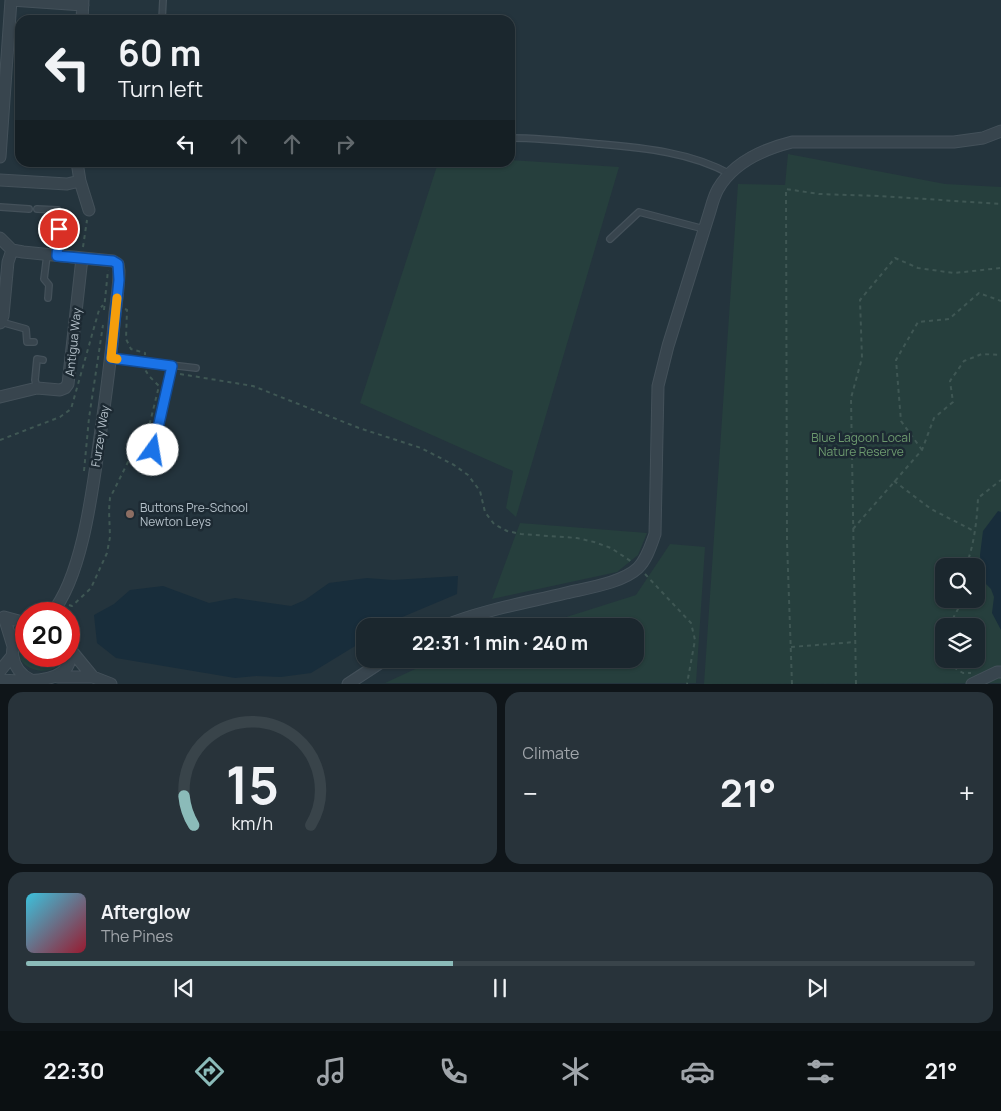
<!DOCTYPE html>
<html lang="en">
<head>
<meta charset="utf-8">
<style>
	body { margin:0; font-family:Manrope,sans-serif; background:#28333a; color:#f1f3f6; height:100vh; display:flex; flex-direction:column; font-size:19px; white-space:nowrap }
	* { box-sizing:border-box; margin:0 }
	p { font-size:16px; color:#a0a5aa }
	.icon { flex:none; width:28px; height:28px; fill:none; stroke:currentColor; stroke-width:2; stroke-linecap:round; stroke-linejoin:round }
	.map { position:relative; height:684px; overflow:hidden }
	.sheet { display:flex; flex-direction:column; gap:8px; padding:8px; background:#0f1519; flex:1 }
	.sheet>* { flex:none }
	.guide { position:absolute; left:15px; top:15px; width:500px; height:152px; border-radius:15px; box-shadow:0 1px 4px #0004,0 0 0 1px #39444a; background:#1b272e; color:#f1f3f6; overflow:hidden }
	.tools { position:absolute; left:935px; top:558px; display:grid; gap:10px }
	.tools a { display:grid; place-items:center; width:50px; height:50px; border-radius:10px; background:#1b272e; box-shadow:0 1px 4px #0004,0 0 0 1px #39444a; font-size:25px }
	.speed { position:absolute; left:15px; top:602px; display:flex; gap:10px; font-size:25px; font-weight:700; text-align:center }
	.speed>* { display:grid; place-content:center; width:65px; height:65px; border-radius:50%; background:#1b272e; box-shadow:0 1px 4px #0004,0 0 0 1px #39444a; line-height:1 }
	.speed .limit { border:8px solid #d22; background:#fff; color:#111 }
	.pin { position:absolute; display:grid; place-items:center; width:42px; height:42px; color:#fff; margin:-21px; border:2px solid #fff; border-radius:50%; box-shadow:0 1px 5px #0007 }
	.me { position:absolute; width:55px; margin:-28px; rotate:13deg; stroke-linejoin:round; filter:drop-shadow(0 0 4px #0008) }
	.turn { display:flex; align-items:center; gap:18px; height:105px; padding:0 20px; font-size:22px }
	.turn .icon { width:65px; height:65px; stroke-width:2.5 }
	.turn b { display:block; font-size:35px; line-height:42px }
	.lanes { display:flex; align-items:center; height:48px; padding:0 20px; background:#0003; justify-content:center; gap:25px; direction:ltr }
	.lanes .off { opacity:.35 }
	.big { font-size:38px; font-weight:700; line-height:1.1 }
	.sheet .widget { flex:1; display:flex; flex-direction:column; justify-content:center; gap:8px; min-width:0; padding:0 18px; border-radius:15px; background:#28333a }
	.sheet .dial { align-items:center; gap:0 }
	.dial svg { height:130px; overflow:visible; fill:none; stroke:#39444a; stroke-width:7; stroke-linecap:round; text-anchor:middle }
	.dial text { fill:#f1f3f6; stroke:none }
	.song { display:flex; align-items:center; gap:15px }
	.cover { width:60px; height:60px; border-radius:8px; background:linear-gradient(135deg,hsl(190 70% 55%),hsl(350 70% 35%)) }
	.played { height:5px; border-radius:2px; background:linear-gradient(90deg,#8bbbb9 45%,#39444a 45%) }
	.keys { display:flex; justify-content:space-around; direction:ltr }
	.heat { display:flex; justify-content:space-between; align-items:center; font-size:28px; direction:ltr }
	.sheet .tiles { flex:1; display:grid; gap:8px; grid-template-columns:1fr 1fr }
	.widget:last-child { grid-column:span 2 }
	.trip { position:absolute; left:356px; top:618px; width:288px; height:50px; border-radius:15px; background:#1b272e; box-shadow:0 1px 4px #0004,0 0 0 1px #39444a; font-weight:700; line-height:50px; text-align:center }
	.dock { display:flex; height:80px; justify-content:space-around; align-items:center; background:#0b1012; color:#a0a5aa }
	.dock .icon { width:35px; height:35px }
	.dock .on { color:#8bbbb9 }
	.dock b { font-size:22px; color:#f1f3f6 }
	.map>svg:first-child { display:block }
</style>
</head>
<body>
<div class="map">
<svg width="1001" height="684" viewBox="0 0 1001 684">
	<rect width="100%" height="100%" fill="#24343d"/>
	<!-- green -->
	<path fill="#263f3d" fill-rule="evenodd" d="M788,154L945,184L1001,187V683L704,684L738,184L785,185ZM944,566H976V599H944ZM944,626H976V659H944Z
		M510,160L619,167L516,517L506,508L513,471L360,403L438,163L510,162Z
		M520,523L647,533L638,555L617,572L492,599Z
		M670,544L705,547L696,683H385L437,659H635V626H538L636,595Z
		M26,637V656H64C57,684 0,669 26,637Z"/>
	<!-- water -->
	<path fill="#182d3b" d="M998,511L1001,512V630L992,613L994,597L991,589L982,580L980,555L983,531Z
		M458,576L457,594L400,618L387,626H365V640L311,673L281,677L256,676L235,678L116,658L97,643L94,615L114,604L130,590L163,586L209,603L235,598L291,606L305,600L329,583L367,578L393,580Z"/>
	<g fill="none" stroke-linecap="round" stroke-linejoin="round">
		<!-- lane casing -->
		<g stroke="#44515a" stroke-width="8">
			<path id="lane" d="M162,20L163,0
				M510,138C540,138 569,141 599,144C644,148 690,152 730,174
				M0,207L29,209
				M37,209L58,210L61,216L57,256
				M610,239L639,212L704,229
				M47,255L44,279L49,285L48,298
				M1,322L26,329L27,342H34
				M111,358L196,368
				M37,388L35,380L37,359L43,360
				M149,465L172,366"/>
		</g>
		<!-- street casing -->
		<g stroke="#44515a" stroke-width="13">
			<path id="street" d="M11,0L83,5
				M82,20L83,0
				M0,157L11,0
				M77,162L80,181L89,210
				M0,180L67,184L80,181
				M0,238L12,250L23,252L113,261L118,264L119,271C119,285 117,299 115,313C112,350 107,387 102,423C94,476 85,574 51,614
				M0,323L3,316L8,262L12,250
				M0,397L37,388L60,390L65,388L68,384L82,258
				M444,626C483,610 525,603 566,593C587,588 622,583 638,568C647,559 651,545 655,534L658,386L668,346L710,211C712,204 714,196 718,189C733,163 764,149 792,142H954L983,138L1001,131
				M26,628C5,642 10,670 31,680
				M13,646L4,617L26,623
				M0,671L12,656
				M58,677H93L70,649
				M93,677L111,684
				M0,680C21,681 55,684 67,667C71,660 71,652 69,644
				M348,684L386,659
				M972,684L997,672H1001"/>
		</g>
		<!-- path -->
		<path stroke="#3f5754" stroke-width="2" stroke-dasharray="4 4" stroke-linecap="butt" d="M83,247L87,220
			M125,309L127,310L126,339L131,349L145,353V355
			M104,310L108,270
			M180,374L253,386L359,428L421,448L454,465L468,475L480,491L485,512L494,524L507,531L521,534L577,538L594,542L611,548L632,562
			M0,440L60,417L71,409L99,310L103,305
			M922,450L901,421L896,360L918,322L949,319L979,293L1001,301
			M140,463L159,386L149,376L144,368
			M84,471L89,418L103,325
			M894,481L931,509L974,531
			M853,529L922,450L934,418L953,402L950,381L964,361L982,354L1001,355
			M966,566C974,545 977,521 978,498L1001,480
			M645,574L691,623L695,640L687,684
			M69,605L72,606L91,588L107,553L110,537L109,510L110,498L128,462L142,464
			M35,614L42,607
			M949,626L958,609L959,599
			M791,647L855,642
			M944,650L942,660L963,673H971
			M792,684L787,542L786,189L819,194L880,196L1001,204
			M856,684L851,398L862,358L860,300L895,258L918,268L954,273L1001,268"/>
		<!-- lane -->
		<use href="#lane" stroke="#38454e" stroke-width="5.5"/>
		<!-- street -->
		<use href="#street" stroke="#38454e" stroke-width="11"/>
	</g>
	<g fill="none" stroke-linecap="round" stroke-linejoin="round">
		<!-- route casing -->
		<g stroke="#114b97" stroke-width="12">
			<path id="route" d="M59,229L57,256L113,261L118,264L119,280L111,358L172,366L153,450"/>
		</g>
		<!-- route -->
		<use href="#route" stroke="#1a73e8" stroke-width="9"/>
		<!-- slow -->
		<path stroke="#f59e0b" stroke-width="9" d="M117,298L111,358L117,359"/>
	</g>
	<!-- markers -->
	<circle fill="#8d6e63" stroke="#1d2a33" stroke-width="2" cx="130" cy="514" r="5"/>
	<g text-anchor="middle" dominant-baseline="central" stroke-width="5" stroke-linejoin="round" paint-order="stroke">
		<!-- street labels -->
		<g font-size="12" fill="#b4c0c9" stroke="#1d2a33">
			<text transform="translate(73 342) rotate(-84)">Antigua Way</text>
			<text transform="translate(100 436) rotate(-81)">Furzey Way</text>
		</g>
		<!-- park labels -->
		<g font-size="12" fill="#6c996e" stroke="#1d2a33">
			<text x="861" y="437">Blue Lagoon Local<tspan x="861" dy="14">Nature Reserve</tspan></text>
		</g>
		<!-- poi labels -->
		<g font-size="12" fill="#b4c0c9" stroke="#1d2a33" text-anchor="start">
			<text x="140" y="507">Buttons Pre-School<tspan x="140" dy="14">Newton Leys</tspan></text>
		</g>
	</g>
</svg>
<div class="tools">
<a><svg class="icon" aria-label="search" viewBox="0 0 24 24"><circle cx="10" cy="10" r="6"/><path d="M15 15l6 6"/></svg></a>
<a><svg class="icon" aria-label="layers" viewBox="0 0 24 24"><path d="M12 4l9 5-9 5-9-5zM3 14l9 5 9-5"/></svg></a>
</div>
<div class="speed"><div class="limit">20</div></div>
<div class="pin" style="left:59px;top:229px;background:#d93025"><svg class="icon" aria-label="arrive" viewBox="0 0 24 24"><path d="M6 21V4h12l-3 4 3 4H6"/></svg></div>
<svg class="me" style="left:153px;top:450px" viewBox="-20 -20 40 40"><circle r="19" fill="#fff"/><path d="M0-13L10 11 0 6-10 11z" fill="#1a73e8"/></svg>
<div class="trip">22:31 · 1 min · 240 m</div>
<div class="guide">
<div class="turn"><svg class="icon" aria-label="left" viewBox="0 0 24 24"><path d="M17 20v-9H6M10 6l-5 5 5 5"/></svg><div><b>60 m</b>Turn left</div></div>
<div class="lanes"><svg class="icon" aria-label="left" viewBox="0 0 24 24"><path d="M17 20v-9H6M10 6l-5 5 5 5"/></svg><svg class="icon off" aria-label="ahead" viewBox="0 0 24 24"><path d="M12 20V5M6 11l6-6 6 6"/></svg><svg class="icon off" aria-label="ahead" viewBox="0 0 24 24"><path d="M12 20V5M6 11l6-6 6 6"/></svg><svg class="icon off" aria-label="right" viewBox="0 0 24 24"><path d="M7 20v-9h11M14 6l5 5-5 5"/></svg></div>
</div>
</div>
<section class="sheet">
<div class="tiles">
<div class="widget dial"><svg viewBox="0 0 100 80">
<path d="M14 69A42 42 0 1 1 86 69"/>
<path d="M14 69A42 42 0 0 1 8 51" stroke="#8bbbb9"/>
<text x="50" y="56" font-size="32" font-weight="700">15</text>
<text x="50" y="72" font-size="11">km/h</text>
</svg></div>
<div class="widget"><p>Climate</p>
<div class="heat"><a>−</a><b class="big">21°</b><a>+</a></div>
</div>
<div class="widget">
<div class="song"><i class="cover"></i><div><b>Afterglow</b><p>The Pines</p></div></div>
<div class="played"></div>
<div class="keys"><svg class="icon" aria-label="previous" viewBox="0 0 24 24"><path d="M18 5L8 12l10 7zM5 5v14"/></svg><svg class="icon" aria-label="pause" viewBox="0 0 24 24"><path d="M8 5v14M16 5v14"/></svg><svg class="icon" aria-label="next" viewBox="0 0 24 24"><path d="M6 5l10 7-10 7zM19 5v14"/></svg></div>
</div>
</div>
</section>
<nav class="dock">
<b>22:30</b>
<svg class="icon on" aria-label="directions" viewBox="0 0 24 24"><path d="M12 3l9 9-9 9-9-9zM9 14v-3h6M13 9l2 2-2 2"/></svg>
<svg class="icon" aria-label="music" viewBox="0 0 24 24"><path d="M9 18V5l10-2v13"/><circle cx="6" cy="18" r="3"/><circle cx="16" cy="16" r="3"/></svg>
<svg class="icon" aria-label="phone" viewBox="0 0 24 24"><path d="M5 4h4l2 5-3 2q2 4 5 5l2-3 5 2v4C11 20 4 13 5 4z"/></svg>
<svg class="icon" aria-label="climate" viewBox="0 0 24 24"><path d="M12 3v18M4 7l16 10M4 17L20 7"/></svg>
<svg class="icon" aria-label="car" viewBox="0 0 24 24"><path d="M5 17H2v-5l4-1 3-4h7l3 4 3 1v5h-3M9 17h6M6 11h13"/><circle cx="7" cy="17" r="2"/><circle cx="17" cy="17" r="2"/></svg>
<svg class="icon" aria-label="filters" viewBox="0 0 24 24"><path d="M4 7h16M4 17h16"/><circle cx="9" cy="7" r="2"/><circle cx="15" cy="17" r="2"/></svg>
<b>21°</b>
</nav>
</body>
</html>
